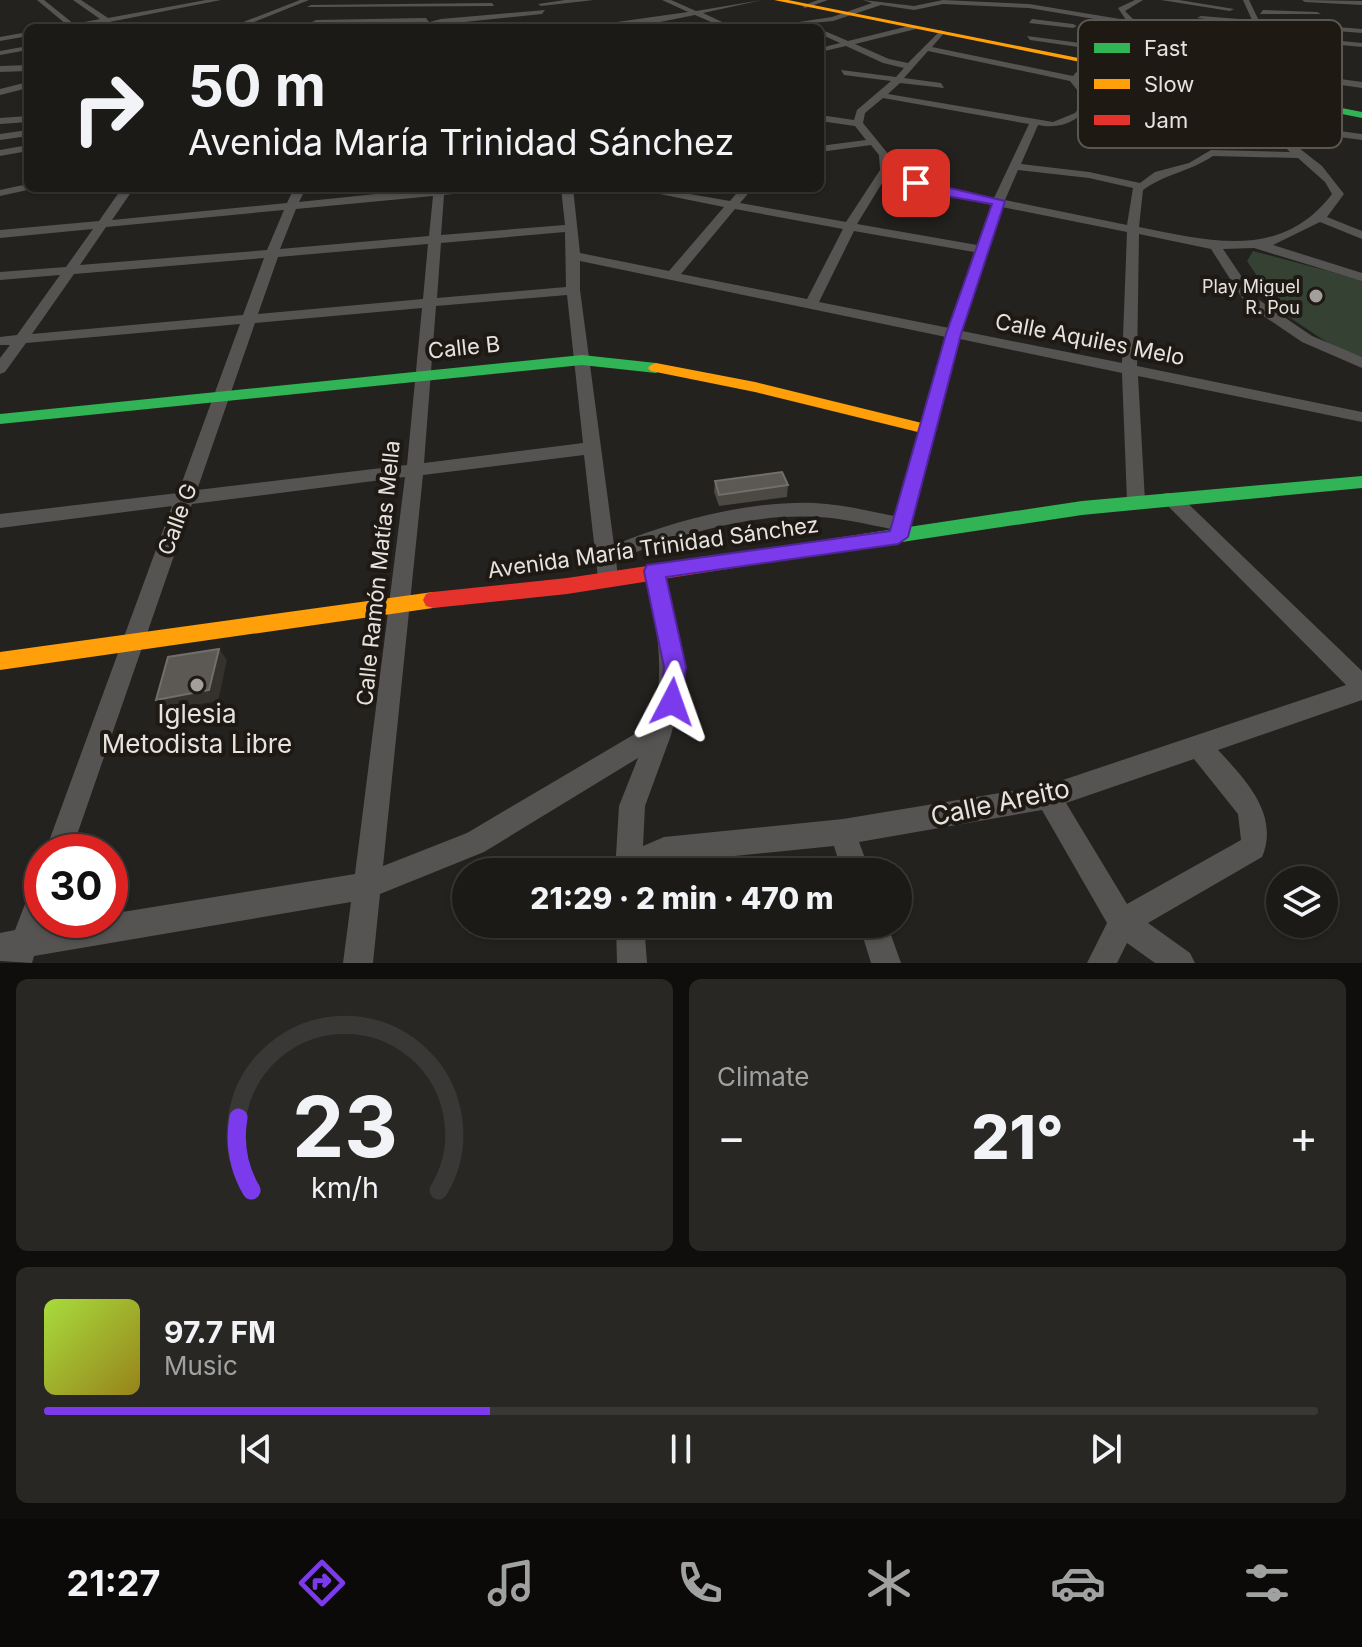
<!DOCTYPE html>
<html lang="en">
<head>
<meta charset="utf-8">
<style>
	body { margin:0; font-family:Inter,sans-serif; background:#282724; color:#f1f3f6; height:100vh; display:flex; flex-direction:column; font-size:30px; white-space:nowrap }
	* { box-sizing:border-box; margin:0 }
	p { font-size:26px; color:#a0a1a1 }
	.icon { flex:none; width:44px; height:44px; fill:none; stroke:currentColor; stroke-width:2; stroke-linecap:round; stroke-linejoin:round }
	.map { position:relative; height:963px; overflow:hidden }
	.details { display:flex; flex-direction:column; gap:16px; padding:16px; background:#0f0e0d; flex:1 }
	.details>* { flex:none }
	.banner { position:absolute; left:24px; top:24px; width:800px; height:168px; border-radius:12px; box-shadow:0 2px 6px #0004,0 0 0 2px #393836; background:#1b1a17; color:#f1f3f6; overflow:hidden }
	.fabs { position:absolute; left:1266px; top:866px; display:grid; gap:16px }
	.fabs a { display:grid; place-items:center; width:72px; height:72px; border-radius:50%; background:#1b1a17; box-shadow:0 2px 6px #0004,0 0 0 2px #393836; font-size:40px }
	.speed { position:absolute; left:24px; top:834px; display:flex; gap:16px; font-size:40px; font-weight:700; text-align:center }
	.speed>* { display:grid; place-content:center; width:104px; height:104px; border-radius:50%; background:#1b1a17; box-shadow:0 2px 6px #0004,0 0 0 2px #393836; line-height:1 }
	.speed .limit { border:12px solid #d22; background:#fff; color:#111 }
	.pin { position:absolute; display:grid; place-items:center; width:68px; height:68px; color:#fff; margin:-34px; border-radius:16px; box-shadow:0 4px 12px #0006 }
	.me { position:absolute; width:88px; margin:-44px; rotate:4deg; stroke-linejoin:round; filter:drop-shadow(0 0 6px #0008) }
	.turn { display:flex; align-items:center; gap:28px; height:168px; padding:0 32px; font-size:36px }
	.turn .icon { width:104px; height:104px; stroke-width:2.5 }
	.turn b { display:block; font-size:56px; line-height:68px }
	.big { font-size:60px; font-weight:800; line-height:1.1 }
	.details .card { flex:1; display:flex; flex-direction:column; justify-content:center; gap:12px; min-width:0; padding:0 28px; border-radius:12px; background:#282724 }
	.details .dial { align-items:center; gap:0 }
	.dial svg { height:208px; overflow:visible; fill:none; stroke:#393836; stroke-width:7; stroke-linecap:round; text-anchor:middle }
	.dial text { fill:#f1f3f6; stroke:none }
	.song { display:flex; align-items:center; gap:24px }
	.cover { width:96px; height:96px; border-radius:12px; background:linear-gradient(135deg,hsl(80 70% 55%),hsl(50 70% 35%)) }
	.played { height:8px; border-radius:4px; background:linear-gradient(90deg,#7c3aed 35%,#393836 35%) }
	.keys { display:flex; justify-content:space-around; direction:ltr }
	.heat { display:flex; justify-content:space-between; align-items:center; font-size:44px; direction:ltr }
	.details .tiles { flex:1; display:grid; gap:16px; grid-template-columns:1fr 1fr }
	.card:last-child { grid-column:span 2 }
	.trip { position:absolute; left:452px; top:858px; width:460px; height:80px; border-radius:40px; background:#1b1a17; box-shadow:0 2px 6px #0004,0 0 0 2px #393836; font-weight:800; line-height:80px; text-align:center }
	.menu { display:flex; height:128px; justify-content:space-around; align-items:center; background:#0b0a09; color:#a0a1a1 }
	.menu .icon { width:56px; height:56px }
	.menu .on { color:#7c3aed }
	.menu b { font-size:36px; color:#f1f3f6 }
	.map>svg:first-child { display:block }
</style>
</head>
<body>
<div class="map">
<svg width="1362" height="963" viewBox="0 0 1362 963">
	<rect width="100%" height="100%" fill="#24221f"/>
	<!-- green -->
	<path fill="#354132" d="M1253,251L1362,280V357L1334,347L1280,311L1247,261Z"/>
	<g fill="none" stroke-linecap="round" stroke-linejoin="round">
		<!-- street -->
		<path fill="#565452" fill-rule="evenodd" d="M37,0H44L74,24L100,19L73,0H81L108,18L206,0H221L79,28H58L67,25Z
			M300,0H309L239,28H228Z
			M565,0H594L541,6L538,4Z
			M662,0H671L696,11L762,0L703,13L735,28H725L695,15L655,23L574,28L688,12Z
			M818,0H828L805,8L802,6Z
			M863,0L914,6L943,0L1029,4L1126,20L1118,8L1135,0H1143L1125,11L1135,21L1251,32L1253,24L1197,18L1201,16L1252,20L1243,0H1249L1259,21L1362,29V33L1260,25L1259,33L1362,43V47L1140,26L1166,55L1362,82V88L1030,40L1027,36L1156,53L1130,25L1029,8L943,4L914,10L881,5L833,21L758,28L832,17L872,3Z
			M1161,0H1179L1234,9L1230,11Z
			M1302,0L1362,1V5L1305,2Z
			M492,3L494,6L307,7L311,5Z
			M545,10L542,14L407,28L441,19Z
			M1263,10L1317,12L1321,14H1260Z
			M426,18L429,22H312L316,20Z
			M1032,19L1073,24L1077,26L1073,28L1029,23Z
			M913,25L916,29L855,44L889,59L908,63L941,30L945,32L932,47L1073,76L1088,58L1092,60L1079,80L1257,116L1248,93L1253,90L1258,93L1263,111L1275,128H1317L1362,134V140L1317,134H1281L1322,166L1344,194L1327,217L1362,231V239L1320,222L1273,245L1362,273V281L1254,248L1223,249L1256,298L1312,336L1362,357V368L1302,342L1246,304L1211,249L1139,234L1137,366L1362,412V422L1138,376L1145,501L1136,508L1127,501L1122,373L960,339L905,542H891L888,537L891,529C866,524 842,518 817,517C748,513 678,535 616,560L618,578L615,584L608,586L601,584L598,578L584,455L423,475L383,866L467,833L650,725C668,672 656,624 645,571L648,566L655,563L662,566L665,571L682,652L683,689L671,735L645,806L643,846L664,837L843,819L1048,785L1346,685L1165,503L1162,498L1165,493H1177L1362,671V700L1218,750C1245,779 1280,815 1262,857L1148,923L1190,953L1195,963H1155L1127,943L1117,963H1087L1107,923L1042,810L859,842L870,872H842L834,846L666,863L648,872H615L619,806L638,758L484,852L380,894L373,963H343L351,902L34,956L32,963L0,961V933L15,930L32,886L42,882V920H47L45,925L76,920H110V914L355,874L405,477L192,504L71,852H45L172,506L0,528V514L178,493L240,324L26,343L5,372L0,374V358L10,345H0V337L17,335L60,275L0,280V272L66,267L93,229L0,238V230L99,221L122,188H134L112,220L287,203L294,188H306L299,202L433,188H486L480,191L444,195L441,235L565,225L561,188H573L580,253L669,271L724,207L630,188H655L730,201L741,188H753L740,203L846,222L880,170L879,155L871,145L820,152V146L866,140L855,126L820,121V115L854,120L857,110L891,81L844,75L841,70L896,77L904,68L883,63L846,46L820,52V48L840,43L820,34V29L848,41ZM928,51L1070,81L1085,100L1075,113L1053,122L888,94L900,83L944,88L941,83L904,78ZM1083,86L1261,123L1290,152L1211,150L1189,163L1155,172L1140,183L1089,172L1021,164L1038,125C1063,130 1080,120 1095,100ZM883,98L1029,124L994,198L938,187L890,168L889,155L863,123L865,113ZM1213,156L1298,158L1325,182L1332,194C1281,261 1210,241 1139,227L1143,190C1167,173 1189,172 1213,156ZM1018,170L1089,178L1133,188L1127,225L1005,200ZM887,175L931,192L991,205L977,245L857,224ZM433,196L429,236L280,249L296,209ZM1002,207L1127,232L1122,363L962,331ZM735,209L843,229L807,299L681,274ZM284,210L267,250L80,265L106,227ZM854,231L974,252L949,328L819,302ZM565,232L566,287L437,298L441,243ZM428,244L423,299L258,314L278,257ZM264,258L243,315L32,334L74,274ZM580,261L946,337L894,516C868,511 841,504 814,503C747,501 676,520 614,545L580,290ZM567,295L583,443L424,463L436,306ZM422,308L407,465L197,490L255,323ZM1194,759L1238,814L1241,840L1127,904L1066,803Z
			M28,32V36L0,41V37Z
			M1244,40L1319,70L1320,72L1313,74L1241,44Z
			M1285,43L1319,55L1320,57L1313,59L1282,47Z
			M28,46V50L0,55V51Z
			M28,65V71L0,72V66Z
			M28,82V88L0,95V89Z
			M28,116V122L0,124V118Z
			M28,130V136L0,140V134Z
			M28,145V151L0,156V150Z
			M28,184V188L32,189L0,196V190Z
			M616,924H644L647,963H617Z
			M859,924H887L901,963H871Z"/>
		<!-- fast -->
		<path fill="#30b455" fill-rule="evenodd" d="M1234,87L1362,112V118L1231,92Z
			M582,355L656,363L664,368L656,373L582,365L0,424V414Z
			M1362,476V488L1082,515L862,548L855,546L852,541L855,536L862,534L1082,501Z"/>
		<!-- slow -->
		<path fill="#ff9f0a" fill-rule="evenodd" d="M774,0H788L1238,90L1234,93Z
			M656,363L755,382L926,424L934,429L926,434L755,392L651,371L648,368L651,365Z
			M433,592L440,594L443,600L440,606L433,608L0,670V652Z"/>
		<!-- jam -->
		<path fill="#e5322d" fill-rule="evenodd" d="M862,534L869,536L872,541L869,546L862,548L567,594L433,608L426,606L423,600L426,594L433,592L567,578Z"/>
	</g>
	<!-- wall -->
	<path fill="#4c4843" d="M715,481L788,485L787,497L719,506L714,492Z"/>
	<!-- shaded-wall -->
	<path fill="#35322d" d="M219,649L227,660L218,701L165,710L156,700Z"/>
	<!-- building -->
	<path fill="#5c5854" stroke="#726e69" stroke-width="2" d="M782,472L788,485L719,495L715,481Z
		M219,649L209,690L156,700L168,657Z"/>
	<!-- route -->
	<path fill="#7c3aed" stroke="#51269a" stroke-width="2" d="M916,180L1005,201L961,334L908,537L898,544L666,577L686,667L680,709L672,712L663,709L660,702L664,667L644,571L647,565L890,531L946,334L992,204L935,194L912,186Z"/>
	<!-- markers -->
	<g fill="#a29f9c" stroke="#1e1913" stroke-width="3">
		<circle cx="1316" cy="296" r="8"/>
		<circle cx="197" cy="685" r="8"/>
	</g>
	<g text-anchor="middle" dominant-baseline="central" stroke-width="8" stroke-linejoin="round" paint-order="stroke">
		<!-- far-poi labels -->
		<g font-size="18" fill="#e6e3df" stroke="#1e1913" text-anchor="end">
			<text x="1300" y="286">Play Miguel<tspan x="1300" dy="21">R. Pou</tspan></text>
		</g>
		<!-- street labels -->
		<g font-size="22" fill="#e6e3df" stroke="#1e1913">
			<text transform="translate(1090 339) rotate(11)">Calle Aquiles Melo</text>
			<text transform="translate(464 347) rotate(-6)">Calle B</text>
			<text transform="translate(177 519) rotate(-70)">Calle G</text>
			<text transform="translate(653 547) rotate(-8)">Avenida María Trinidad Sánchez</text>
			<text transform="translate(378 573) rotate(-84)">Calle Ramón Matías Mella</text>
		</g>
		<!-- near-poi labels -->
		<g font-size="26" fill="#e6e3df" stroke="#1e1913">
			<text x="197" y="713">Iglesia<tspan x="197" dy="30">Metodista Libre</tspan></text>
		</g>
		<!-- near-street labels -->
		<g font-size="26" fill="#e6e3df" stroke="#1e1913">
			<text transform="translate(1000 802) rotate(-12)">Calle Areito</text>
		</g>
	</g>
	<!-- legend -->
	<rect x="1078" y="20" width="264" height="128" rx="12" fill="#1e1913" stroke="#5a5650" stroke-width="2"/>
	<rect x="1094" y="43" width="36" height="10" fill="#30b455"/>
	<rect x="1094" y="79" width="36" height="10" fill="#ff9f0a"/>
	<rect x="1094" y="115" width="36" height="10" fill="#e5322d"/>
	<g font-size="22" fill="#e6e3df">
		<text x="1144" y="56">Fast</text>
		<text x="1144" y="92">Slow</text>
		<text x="1144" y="128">Jam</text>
	</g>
</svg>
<div class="fabs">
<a><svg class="icon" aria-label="layers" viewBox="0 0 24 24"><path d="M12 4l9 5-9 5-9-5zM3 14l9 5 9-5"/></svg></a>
</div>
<div class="speed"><div class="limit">30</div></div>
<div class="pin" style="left:916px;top:183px;background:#d93025"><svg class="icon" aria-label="arrive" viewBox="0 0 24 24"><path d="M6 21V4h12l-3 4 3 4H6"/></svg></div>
<svg class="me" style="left:672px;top:702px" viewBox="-20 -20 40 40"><path d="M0-17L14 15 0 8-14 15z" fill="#7c3aed" stroke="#fff" stroke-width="4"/></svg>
<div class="trip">21:29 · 2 min · 470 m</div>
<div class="banner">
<div class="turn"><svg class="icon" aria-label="right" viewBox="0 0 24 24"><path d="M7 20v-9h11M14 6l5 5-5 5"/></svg><div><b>50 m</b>Avenida María Trinidad Sánchez</div></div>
</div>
</div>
<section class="details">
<div class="tiles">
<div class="card dial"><svg viewBox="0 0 100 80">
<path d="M14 69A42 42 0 1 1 86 69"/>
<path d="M14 69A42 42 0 0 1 9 41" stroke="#7c3aed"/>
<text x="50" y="56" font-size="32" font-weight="700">23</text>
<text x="50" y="72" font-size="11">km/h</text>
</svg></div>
<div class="card"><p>Climate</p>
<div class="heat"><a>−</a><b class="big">21°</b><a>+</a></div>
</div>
<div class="card">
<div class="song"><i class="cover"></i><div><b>97.7 FM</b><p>Music</p></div></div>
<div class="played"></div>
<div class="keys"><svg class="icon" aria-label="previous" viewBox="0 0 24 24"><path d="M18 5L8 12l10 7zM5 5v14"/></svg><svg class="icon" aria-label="pause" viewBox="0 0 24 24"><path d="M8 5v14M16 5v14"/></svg><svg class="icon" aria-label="next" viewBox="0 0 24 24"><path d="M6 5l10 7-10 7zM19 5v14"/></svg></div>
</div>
</div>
</section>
<nav class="menu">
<b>21:27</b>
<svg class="icon on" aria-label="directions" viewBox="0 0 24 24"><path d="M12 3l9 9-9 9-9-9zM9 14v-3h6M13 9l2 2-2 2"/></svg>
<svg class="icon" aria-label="music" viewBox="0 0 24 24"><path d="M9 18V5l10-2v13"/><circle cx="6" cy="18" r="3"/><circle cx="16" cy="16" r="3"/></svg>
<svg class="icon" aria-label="phone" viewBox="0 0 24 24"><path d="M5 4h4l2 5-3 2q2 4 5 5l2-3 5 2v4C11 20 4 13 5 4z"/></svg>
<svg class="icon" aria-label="climate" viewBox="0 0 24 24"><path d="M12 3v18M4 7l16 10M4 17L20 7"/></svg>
<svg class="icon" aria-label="car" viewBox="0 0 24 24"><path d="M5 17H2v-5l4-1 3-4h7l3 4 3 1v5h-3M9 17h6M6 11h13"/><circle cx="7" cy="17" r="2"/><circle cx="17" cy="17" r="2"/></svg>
<svg class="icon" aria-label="filters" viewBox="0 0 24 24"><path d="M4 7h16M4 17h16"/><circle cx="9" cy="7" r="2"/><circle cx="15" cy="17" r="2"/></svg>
</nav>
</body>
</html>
